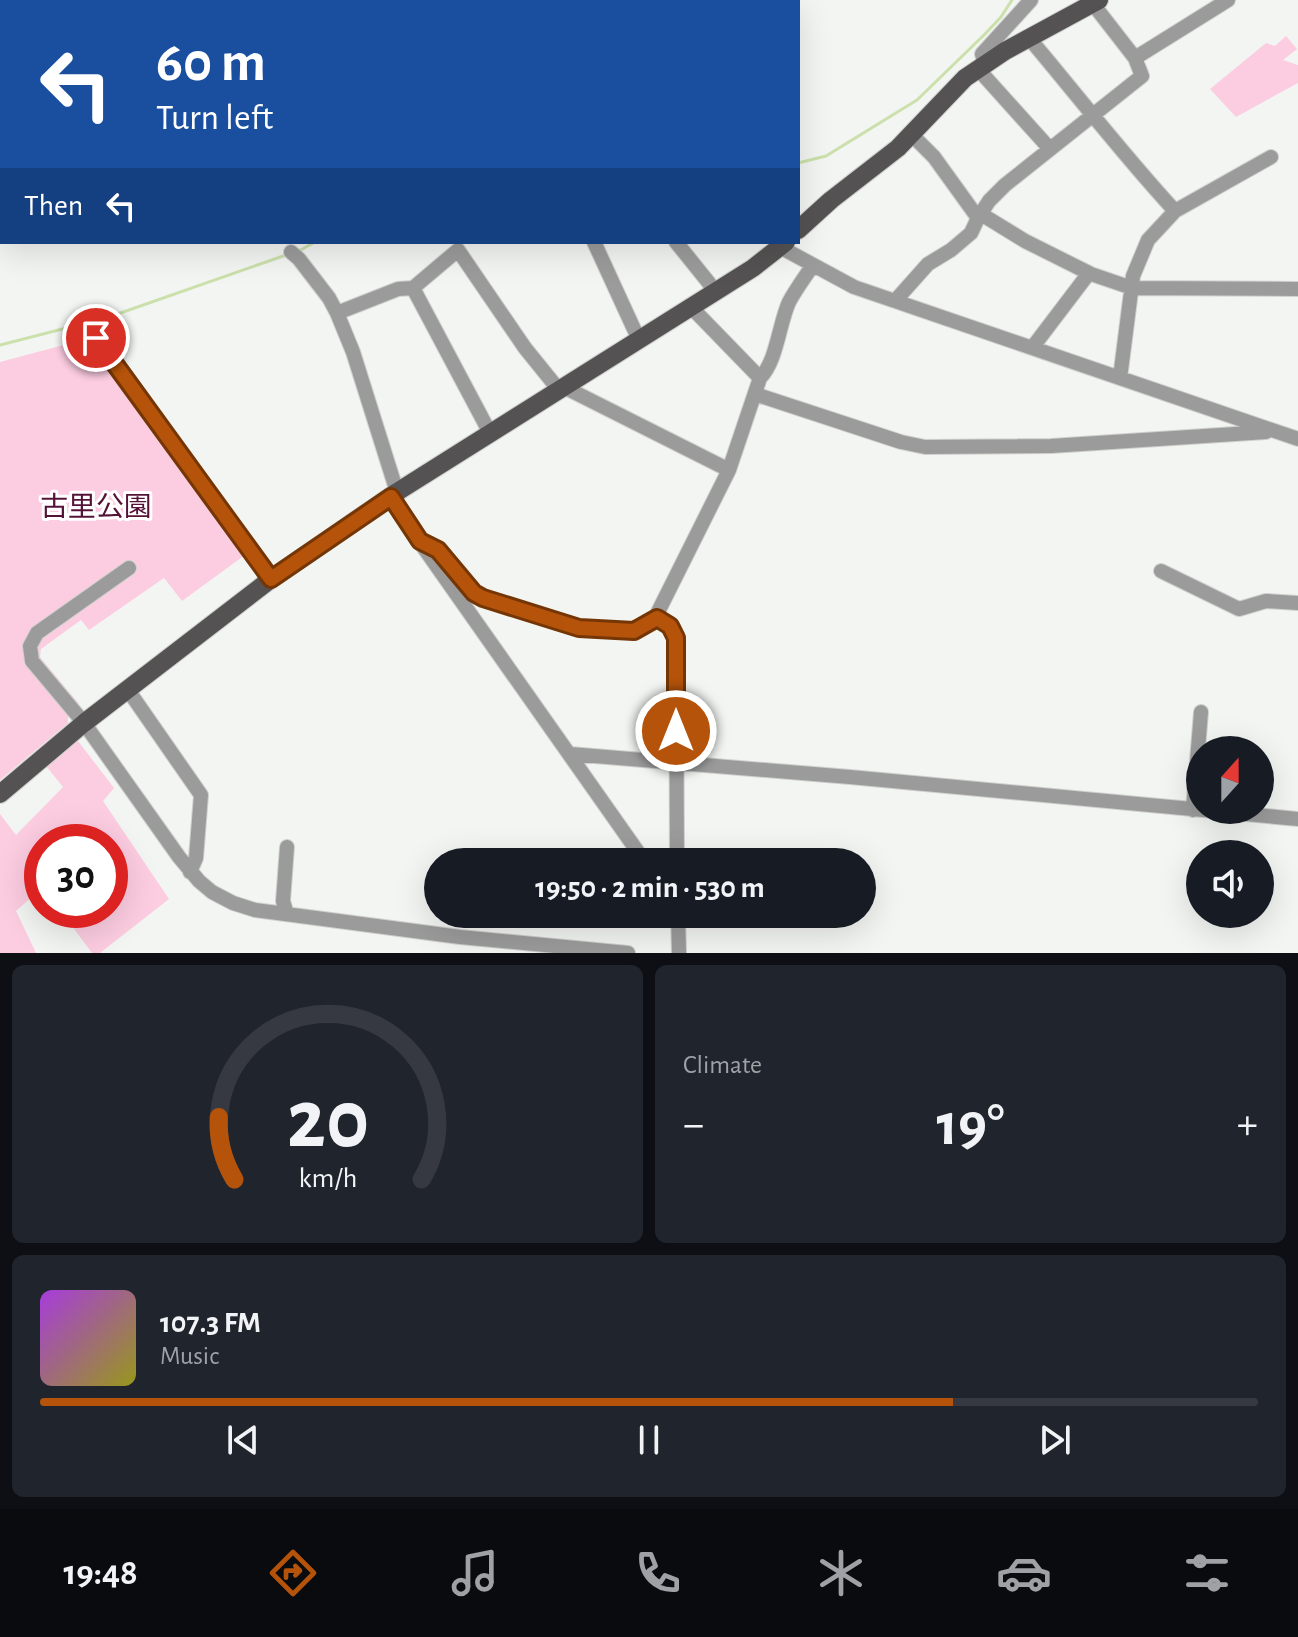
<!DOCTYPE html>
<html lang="en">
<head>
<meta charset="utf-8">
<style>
	body { margin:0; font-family:"Alegreya Sans","Noto Sans JP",sans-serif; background:#20242c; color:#f1f3f6; height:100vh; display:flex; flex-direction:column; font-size:30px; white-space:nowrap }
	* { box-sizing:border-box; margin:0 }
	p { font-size:26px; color:#9ea1a6 }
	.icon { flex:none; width:44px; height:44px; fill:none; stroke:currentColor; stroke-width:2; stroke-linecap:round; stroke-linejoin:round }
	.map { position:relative; height:953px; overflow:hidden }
	.panel { display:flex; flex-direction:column; gap:12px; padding:12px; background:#0d0f14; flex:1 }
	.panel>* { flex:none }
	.guide { position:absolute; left:0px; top:0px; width:800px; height:244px; box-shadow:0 8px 32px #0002; background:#1a4fa0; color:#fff; overflow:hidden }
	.needle { width:52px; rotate:21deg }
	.tools { position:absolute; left:1186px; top:736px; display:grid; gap:16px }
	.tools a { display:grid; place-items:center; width:88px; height:88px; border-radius:50%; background:#171b24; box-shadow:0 8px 32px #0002; font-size:40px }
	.speed { position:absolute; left:24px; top:824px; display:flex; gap:16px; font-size:40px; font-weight:700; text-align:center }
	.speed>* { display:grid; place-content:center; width:104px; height:104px; border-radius:50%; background:#171b24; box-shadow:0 8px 32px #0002; line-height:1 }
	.speed .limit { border:12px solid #d22; background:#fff; color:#111 }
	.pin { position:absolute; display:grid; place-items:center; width:68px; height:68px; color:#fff; margin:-34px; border:4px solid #fff; border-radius:50%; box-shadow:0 2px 8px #0007 }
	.me { position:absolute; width:88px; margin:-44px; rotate:0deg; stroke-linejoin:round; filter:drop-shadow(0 0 6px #0008) }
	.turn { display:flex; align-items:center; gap:28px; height:168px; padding:0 24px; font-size:36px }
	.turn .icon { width:104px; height:104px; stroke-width:2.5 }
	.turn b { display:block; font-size:56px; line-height:68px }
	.then { display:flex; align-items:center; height:76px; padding:0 24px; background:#0003; gap:16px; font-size:30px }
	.big { font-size:60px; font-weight:700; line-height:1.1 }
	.panel .tile { flex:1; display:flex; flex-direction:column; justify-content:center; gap:12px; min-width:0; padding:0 28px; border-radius:12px; background:#20242c }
	.panel .dial { align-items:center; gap:0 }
	.dial svg { height:208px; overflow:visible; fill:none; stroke:#363941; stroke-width:7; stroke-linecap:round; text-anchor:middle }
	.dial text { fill:#f1f3f6; stroke:none }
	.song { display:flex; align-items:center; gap:24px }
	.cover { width:96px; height:96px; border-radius:12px; background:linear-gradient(135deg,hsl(280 70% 55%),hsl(60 70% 35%)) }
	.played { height:8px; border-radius:4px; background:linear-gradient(90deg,#b45309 75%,#363941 75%) }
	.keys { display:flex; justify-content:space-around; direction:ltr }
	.heat { display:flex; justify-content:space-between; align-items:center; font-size:44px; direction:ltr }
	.panel .tiles { flex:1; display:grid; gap:12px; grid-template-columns:1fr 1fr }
	.tile:last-child { grid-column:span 2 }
	.trip { position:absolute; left:424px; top:848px; width:452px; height:80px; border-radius:40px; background:#171b24; box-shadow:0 8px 32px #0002; font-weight:700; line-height:80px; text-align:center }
	.tabs { display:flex; height:128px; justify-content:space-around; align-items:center; background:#090b0e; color:#9ea1a6 }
	.tabs .icon { width:56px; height:56px }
	.tabs .on { color:#b45309 }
	.tabs b { font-size:36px; color:#f1f3f6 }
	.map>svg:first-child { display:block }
</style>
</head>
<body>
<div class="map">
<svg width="1298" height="953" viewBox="0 0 1298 953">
	<rect width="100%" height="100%" fill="#f3f5f2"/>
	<!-- green -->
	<path fill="#fccce1" d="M1286,36L1297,49L1283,60L1298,65V83L1236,117L1210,89L1266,43L1275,46Z
		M90,338L245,555L182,601L164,578L89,630L81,620L41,649L40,657L79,704L68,713V723L0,780V362Z
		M78,741L114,788L103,801L169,899L100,953H92L60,910H110V842H42V888L16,911L36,953H0V814L16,835L63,787L46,766Z"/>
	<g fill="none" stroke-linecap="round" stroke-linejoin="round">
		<!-- stream -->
		<path stroke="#cbe0ab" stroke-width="3" d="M798,163L826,156L917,100L984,35L1001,17L1012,0
			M297,252L315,242
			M0,345L109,317L286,255"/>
		<!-- minor casing -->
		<g stroke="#ced0cd" stroke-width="16">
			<path id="minor" d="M1093,4L1135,58
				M1029,38C1078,96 1124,156 1175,211
				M985,64L982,54L1031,0
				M978,69L1050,149
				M911,134L934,157L978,218L989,201L1005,185L1142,76L1135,58L1228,0
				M981,214L1025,241L1091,274L1132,288L1298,289
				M594,242L639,340
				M676,242L709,283L714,293
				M780,247L854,287L1298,439
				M291,252L299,259L329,298L337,313L353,352L397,492
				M413,288L458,250L525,348L559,390
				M895,301L928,264L951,250L971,233L978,218
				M337,313L398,289L413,288L490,433
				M96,338L271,579
				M1032,348L1089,273
				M760,378C777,361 779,324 789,302C796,289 805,277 813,265
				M1120,378L1133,276L1148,240L1175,211L1271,157
				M564,387L729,470
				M755,394L901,442L925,447L1051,446L1266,432
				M391,497L400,514L645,862
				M428,545C451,557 461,584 483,598L579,628L634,631L657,618
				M129,568L37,633L30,646L32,661L84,723L179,857L199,881L212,892L233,903L255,910L460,937L628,953
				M1161,571L1239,609L1266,601L1298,603
				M128,690L201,795L196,858L190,872
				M570,754L850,777L1298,819
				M1193,810L1201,712
				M677,862L676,638L670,626L657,618L658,612L729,470L760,378L691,307
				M287,914L283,901L287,847
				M678,914L679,953"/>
		</g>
		<!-- major casing -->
		<g stroke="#ced0cd" stroke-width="20">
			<path id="major" d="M798,230L831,200L898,148L965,78L1005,51L1099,0
				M0,794L84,723L271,579L397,492L753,268L786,242"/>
		</g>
		<!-- minor -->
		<use href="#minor" stroke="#9c9b9b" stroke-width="14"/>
		<!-- major -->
		<use href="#major" stroke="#555253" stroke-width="18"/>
	</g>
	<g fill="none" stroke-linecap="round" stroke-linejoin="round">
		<!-- route casing -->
		<g stroke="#753606" stroke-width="20">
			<path id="route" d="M96,338L271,579L391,497L420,541L438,550L474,593L483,598L579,628L634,631L657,618L670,626L676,638V731"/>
		</g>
		<!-- route -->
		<use href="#route" stroke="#b45309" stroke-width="14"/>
	</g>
	<g text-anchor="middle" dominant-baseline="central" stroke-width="6" stroke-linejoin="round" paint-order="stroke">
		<!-- park labels -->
		<g font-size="28" fill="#541237" stroke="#fff">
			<text x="96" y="508">古里公園</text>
		</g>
	</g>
</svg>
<div class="tools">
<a><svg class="needle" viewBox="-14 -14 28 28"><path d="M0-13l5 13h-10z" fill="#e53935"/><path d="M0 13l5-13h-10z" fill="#9ea1a6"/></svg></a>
<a><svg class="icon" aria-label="sound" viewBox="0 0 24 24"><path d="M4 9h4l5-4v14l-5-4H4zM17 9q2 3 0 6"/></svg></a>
</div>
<div class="speed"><div class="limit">30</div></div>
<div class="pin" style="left:96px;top:338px;background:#d93025"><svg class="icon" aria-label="arrive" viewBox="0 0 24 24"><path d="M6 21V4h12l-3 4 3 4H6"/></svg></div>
<svg class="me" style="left:676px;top:731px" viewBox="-20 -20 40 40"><circle r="17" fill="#b45309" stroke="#fff" stroke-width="3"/><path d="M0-11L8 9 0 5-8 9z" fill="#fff"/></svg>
<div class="trip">19:50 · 2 min · 530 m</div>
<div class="guide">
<div class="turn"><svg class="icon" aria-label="left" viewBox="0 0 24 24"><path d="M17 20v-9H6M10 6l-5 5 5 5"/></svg><div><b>60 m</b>Turn left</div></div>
<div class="then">Then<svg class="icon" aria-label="left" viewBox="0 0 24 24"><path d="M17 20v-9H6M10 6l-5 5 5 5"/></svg></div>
</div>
</div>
<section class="panel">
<div class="tiles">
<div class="tile dial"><svg viewBox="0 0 100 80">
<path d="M14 69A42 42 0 1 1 86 69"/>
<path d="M14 69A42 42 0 0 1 8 45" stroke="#b45309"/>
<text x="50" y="56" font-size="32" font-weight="700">20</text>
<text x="50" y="72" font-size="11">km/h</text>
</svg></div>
<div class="tile"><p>Climate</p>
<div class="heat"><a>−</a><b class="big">19°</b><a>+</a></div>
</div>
<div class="tile">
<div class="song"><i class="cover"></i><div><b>107.3 FM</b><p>Music</p></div></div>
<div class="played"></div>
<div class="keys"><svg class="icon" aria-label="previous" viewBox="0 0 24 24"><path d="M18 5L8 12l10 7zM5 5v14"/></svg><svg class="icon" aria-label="pause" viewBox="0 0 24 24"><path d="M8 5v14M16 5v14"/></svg><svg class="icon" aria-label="next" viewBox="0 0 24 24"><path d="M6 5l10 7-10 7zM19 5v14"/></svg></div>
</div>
</div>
</section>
<nav class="tabs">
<b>19:48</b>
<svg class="icon on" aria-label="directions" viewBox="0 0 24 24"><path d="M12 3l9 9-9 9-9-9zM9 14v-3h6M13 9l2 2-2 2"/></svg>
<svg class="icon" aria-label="music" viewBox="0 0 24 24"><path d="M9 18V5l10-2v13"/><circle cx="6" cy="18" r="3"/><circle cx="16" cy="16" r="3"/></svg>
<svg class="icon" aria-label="phone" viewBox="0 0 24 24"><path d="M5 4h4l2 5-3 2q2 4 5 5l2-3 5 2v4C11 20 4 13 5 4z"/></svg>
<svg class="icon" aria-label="climate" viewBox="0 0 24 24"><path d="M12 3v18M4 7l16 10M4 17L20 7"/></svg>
<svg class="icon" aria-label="car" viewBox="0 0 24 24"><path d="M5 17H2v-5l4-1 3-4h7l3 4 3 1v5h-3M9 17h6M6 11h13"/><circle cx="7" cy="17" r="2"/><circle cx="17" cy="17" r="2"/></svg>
<svg class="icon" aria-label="filters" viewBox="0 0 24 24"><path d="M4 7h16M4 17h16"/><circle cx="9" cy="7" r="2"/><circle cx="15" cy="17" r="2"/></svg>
</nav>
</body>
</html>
